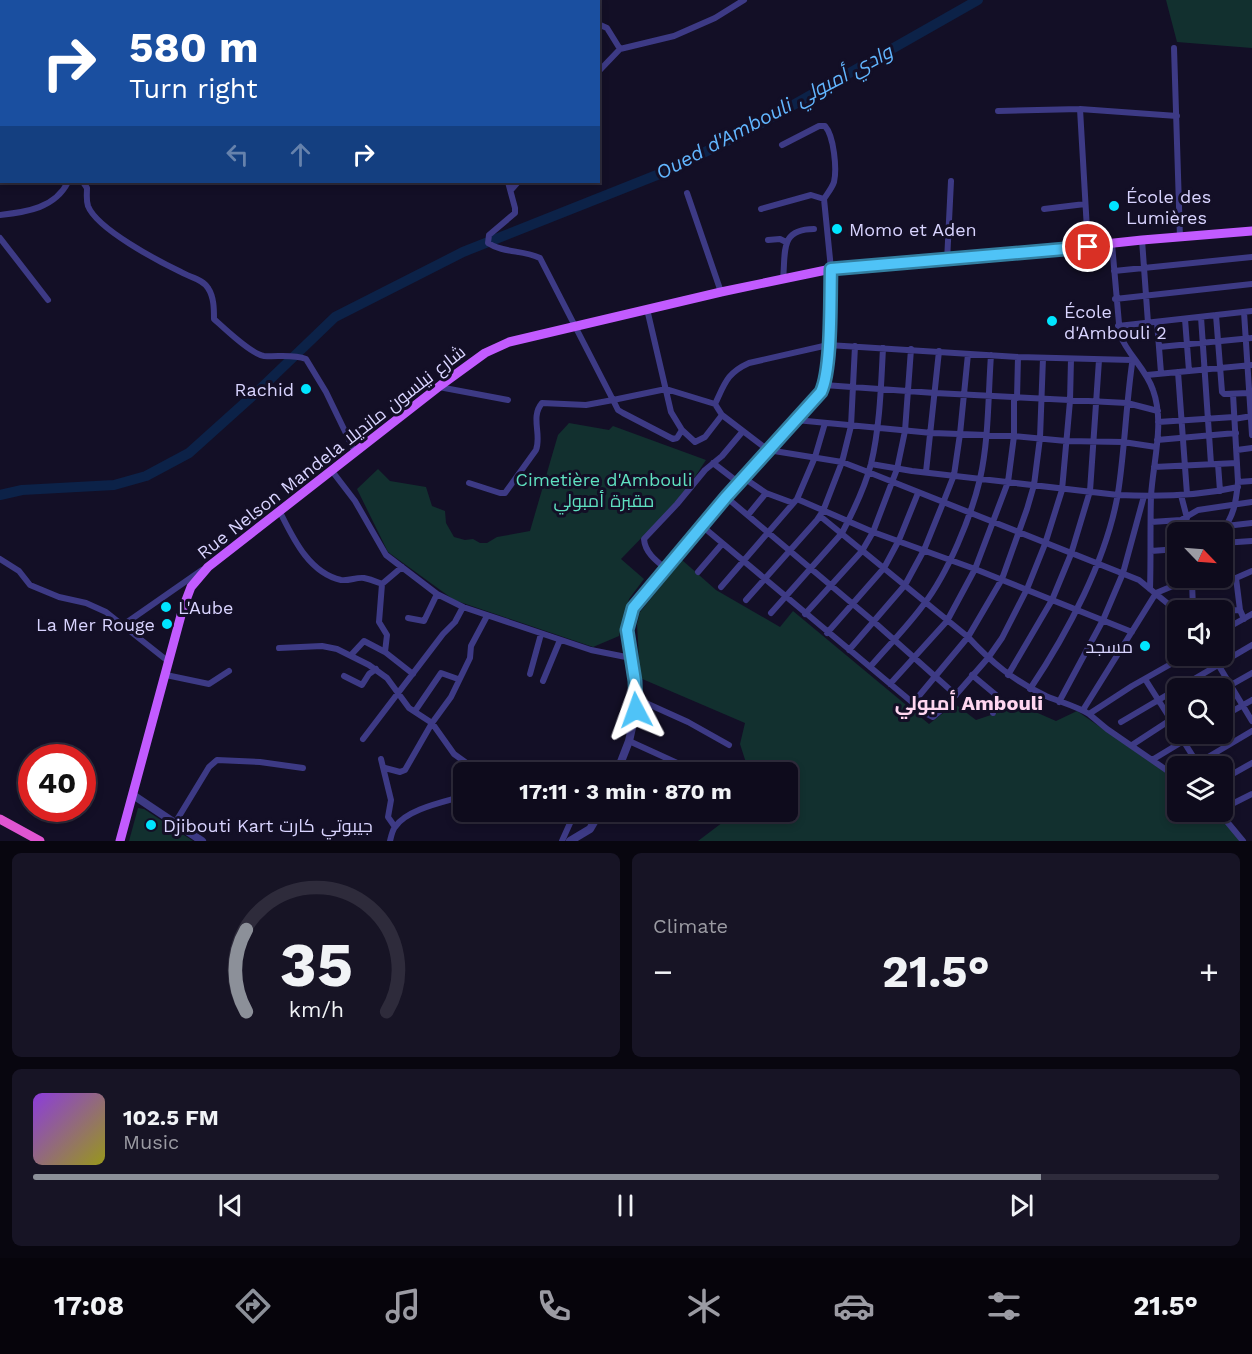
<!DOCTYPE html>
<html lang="en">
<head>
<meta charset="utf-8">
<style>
	body { margin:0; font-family:"Work Sans",Cairo,sans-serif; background:#171425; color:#f1f3f6; height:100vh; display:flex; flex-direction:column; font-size:22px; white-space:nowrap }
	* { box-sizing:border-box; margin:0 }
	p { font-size:20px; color:#9b9ba3 }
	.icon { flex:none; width:33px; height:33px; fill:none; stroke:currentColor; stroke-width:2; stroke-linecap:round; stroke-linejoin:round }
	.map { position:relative; height:841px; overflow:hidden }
	.details { display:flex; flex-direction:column; gap:12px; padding:12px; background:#08060f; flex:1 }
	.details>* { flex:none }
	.guide { position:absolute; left:0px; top:0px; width:600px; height:183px; box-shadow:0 3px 9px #0003,0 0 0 2px #2e2b3b; background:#1a4fa0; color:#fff; overflow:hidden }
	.needle { width:39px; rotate:115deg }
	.tools { position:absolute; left:1167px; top:522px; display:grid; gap:12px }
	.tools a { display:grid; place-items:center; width:66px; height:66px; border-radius:9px; background:#0e0b1c; box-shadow:0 3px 9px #0003,0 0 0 2px #2e2b3b; font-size:30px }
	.speed { position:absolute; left:18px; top:744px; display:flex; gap:12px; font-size:30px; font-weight:700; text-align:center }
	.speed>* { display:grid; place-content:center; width:78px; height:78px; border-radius:50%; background:#0e0b1c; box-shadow:0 3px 9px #0003,0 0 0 2px #2e2b3b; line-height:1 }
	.speed .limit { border:9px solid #d22; background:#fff; color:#111 }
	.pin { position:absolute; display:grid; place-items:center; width:51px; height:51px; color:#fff; margin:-26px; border:3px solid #fff; border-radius:50%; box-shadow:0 2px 6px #0007 }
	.me { position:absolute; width:66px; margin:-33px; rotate:356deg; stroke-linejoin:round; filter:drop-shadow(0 0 4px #0008) }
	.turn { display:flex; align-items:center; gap:21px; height:126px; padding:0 30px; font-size:27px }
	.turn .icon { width:78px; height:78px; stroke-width:2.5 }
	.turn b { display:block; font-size:42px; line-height:51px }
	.lanes { display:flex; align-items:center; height:57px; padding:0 30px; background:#0003; justify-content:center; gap:30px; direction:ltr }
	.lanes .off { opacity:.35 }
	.big { font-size:45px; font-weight:700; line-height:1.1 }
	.details .widget { flex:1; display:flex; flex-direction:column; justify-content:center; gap:9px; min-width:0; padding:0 21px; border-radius:9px; background:#171425 }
	.details .dial { align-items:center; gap:0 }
	.dial svg { height:156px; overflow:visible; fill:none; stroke:#2e2b3b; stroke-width:7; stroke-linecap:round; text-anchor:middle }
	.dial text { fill:#f1f3f6; stroke:none }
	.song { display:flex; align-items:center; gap:18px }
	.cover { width:72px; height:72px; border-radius:9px; background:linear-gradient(135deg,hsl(270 70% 55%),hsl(60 70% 35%)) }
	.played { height:6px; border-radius:3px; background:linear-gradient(90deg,#8c9099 85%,#2e2b3b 85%) }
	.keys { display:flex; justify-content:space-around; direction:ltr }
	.heat { display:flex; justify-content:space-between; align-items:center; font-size:33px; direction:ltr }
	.details .tiles { flex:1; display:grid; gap:12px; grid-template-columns:1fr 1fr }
	.widget:last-child { grid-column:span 2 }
	.trip { position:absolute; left:453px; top:762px; width:345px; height:60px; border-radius:9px; background:#0e0b1c; box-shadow:0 3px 9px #0003,0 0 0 2px #2e2b3b; font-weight:700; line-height:60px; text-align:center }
	.dock { display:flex; height:96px; justify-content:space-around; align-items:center; background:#06040b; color:#9b9ba3 }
	.dock .icon { width:42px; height:42px }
	.dock .selected { color:#8c9099 }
	.dock b { font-size:27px; color:#f1f3f6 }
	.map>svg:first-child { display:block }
</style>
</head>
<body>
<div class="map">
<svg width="1252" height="841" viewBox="0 0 1252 841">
	<rect width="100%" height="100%" fill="#130f26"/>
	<!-- green -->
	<path fill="#12302f" d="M1166,0H1252V48L1177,42Z
		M569,423L609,430L613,426L706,460L683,495L621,559L644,579L629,599L619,636L593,647L454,600L388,552L357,489L378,469L390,481L426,487L432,506L445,511L446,523L454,537L465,540L473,539L480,543H487L497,537L530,531L558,435Z
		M682,560L716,590L780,627L793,611L929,724L955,704L976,720L1000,712L1006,699L1056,721L1077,711L1177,780L1178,812H1215L1242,841H698L731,816L745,812H788V772H749L740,744L745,723L640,678L637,624L640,612Z
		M138,808L144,809L193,841H129Z"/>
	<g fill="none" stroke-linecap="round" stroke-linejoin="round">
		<!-- river -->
		<path stroke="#0c2248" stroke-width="10" d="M0,495L22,490L114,485L146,476L189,453L258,391L335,317L463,252L667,171L751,129L978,0"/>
		<!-- minor -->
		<path stroke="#3d3a85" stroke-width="6" d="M212,0L215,2
			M460,0V2
			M118,2L119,0
			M589,2V0
			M598,24L607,28L620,49
			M1174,48L1180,238
			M598,72L620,49L674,36L715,18L744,0
			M1080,109L1088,247
			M998,111L1080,109L1177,116
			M782,145L819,126H825C834,136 837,169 834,182C832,188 827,194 824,199
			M83,182L87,188C87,194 86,200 88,206C97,229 158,261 181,272C189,277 203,279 208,288C214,297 214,309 214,319C224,328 251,354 264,356C278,357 293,354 306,359L326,392L355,452
			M508,182L515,208V213L489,235L488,243C503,253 523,250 540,258L613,400L666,389L715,404
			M511,190L518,182
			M687,193L721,292
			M761,209L811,195L824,199L831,269
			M1044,209L1085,204
			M0,215C27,212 55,208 68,182
			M0,238L48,300
			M768,240L780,239L786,242
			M1142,240L1148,323
			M1112,244L1120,335C1128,355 1146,369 1153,390C1165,423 1153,462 1151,496C1150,527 1151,558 1150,589
			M947,261L951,181
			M1114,271L1252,257
			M783,279C786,252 779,229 814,229
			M1115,299L1252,284
			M647,309L671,412L682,430L695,442L705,437L722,415
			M1244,312L1252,435
			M1216,315L1222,392L1224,394L1249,393
			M1201,317L1211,464
			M1185,319L1189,371
			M1157,322L1161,373
			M1118,326L1252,311
			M1159,347L1252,338
			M1132,360L1018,357L828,345L749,363C727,373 725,383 715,404L722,415L768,450L842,462L868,472L1139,580L1178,612
			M1178,372L1187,494
			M1147,375L1252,365
			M824,385L935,393L1127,403L1158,411
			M439,387L508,400
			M1233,394L1238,482
			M1017,398L1018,357
			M1234,419L1252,416
			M796,420L932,433L1014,436L1066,441L1123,442L1156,447
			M1158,422L1234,417
			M1157,440L1236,433
			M1237,450L1252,448
			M713,463L739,483
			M871,464L912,471L1118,495C1158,497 1198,496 1238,487
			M1218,464L1220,491
			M1154,467L1237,463
			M332,471L355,501L386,555L437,594L463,607L591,650L631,658
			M926,472L939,351
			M744,478L766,493L793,503
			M469,483L500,493H505L536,450C542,435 530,417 542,403L586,405L613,400L618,410L623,413L673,439L677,438L682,430
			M1181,495L1187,518
			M726,497L873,621L956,695
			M797,499L873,532L975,569L1132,632
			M280,512C293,538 309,573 341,580C350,581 356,577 364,578C370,579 377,582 382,584
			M748,515L766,493
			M820,516L968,637C991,662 1014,681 1046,696C1060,702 1076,706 1089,714L1132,686L1185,656
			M1151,522L1181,520L1198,510L1252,502
			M702,526L925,713L933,717L946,706L988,658L1002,638L1027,589L1045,544L1062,490L1070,401L1071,359
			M1226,526L1252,523
			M1221,532C1234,517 1236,502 1238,482L1252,481
			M1222,543L1252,541
			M1151,551L1178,549
			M0,559L19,571L30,585L59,597L86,603L106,612L169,662
			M402,567L382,584L379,622L387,635L385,652L413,674
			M665,568C655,560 645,552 644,539L677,504L705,470L722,456L743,431
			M698,572L722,544
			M1192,581L1193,610
			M1192,585L1226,583L1236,578
			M721,587L797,499L815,457L825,423
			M746,600L817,520L823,511L842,462L851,426L855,346
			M1222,611L1240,610
			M771,613L842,533C853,512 865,487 871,464C880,426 881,386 883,348
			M805,614L862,551L873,532L897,469L905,431L911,349
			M408,618L424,621L437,594
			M1244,619L1240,610L1236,578L1252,571
			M123,625L202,570
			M1222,631L1252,614
			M827,633L884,568L899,540L918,493
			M279,648L322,646L337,649L369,665L387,678L409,708L432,723L454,754L479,772
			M849,650L905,585L924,550L943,503L954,475L960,434L968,354
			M351,655L364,641L385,652
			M1213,656L1252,721
			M870,667C888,646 908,626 924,604C948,573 971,517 980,479C989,439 988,396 991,355
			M530,674L541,634
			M166,675L209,684L229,671
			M972,675L996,695L993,713
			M1008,675L1052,600L1071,554L1090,491L1099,360
			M344,676L362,685L369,674L376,669
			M1145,679L1178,731
			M543,681L560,640
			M890,684L947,621L975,569L1008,482L1014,436V398
			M1030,689C1067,634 1107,559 1118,493C1125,448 1126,402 1133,357
			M1222,690L1252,673
			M637,699L688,722L729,745
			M1059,702L1103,620L1123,573L1144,496
			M913,703L968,637L1002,579L1027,509L1034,485L1040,438L1043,358
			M1083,710L1156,593L1192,578
			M415,711L441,673L458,679
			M1089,714L1107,729L1178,778
			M1222,717L1252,700
			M1121,722L1252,645
			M1179,734L1199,766
			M363,739L443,634L455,622L463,607
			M629,741L697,772
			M1132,745L1178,715
			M381,759L391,800L388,817L395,827
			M1152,760L1195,734
			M1193,766L1252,731
			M385,768L400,772L405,770L432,723L451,697L470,658L471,646L487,616
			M1222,780L1252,763
			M1222,809L1252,794
			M706,812L710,813
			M1219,812L1243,841
			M175,823L209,767L217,760L260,762L303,768
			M390,841C391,837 392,831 395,827C407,809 444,802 464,796
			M562,841L575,812"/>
		<!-- tertiary -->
		<path stroke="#3d3a85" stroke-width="8" d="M617,772L629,741L636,710L635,681L627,630L632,608L726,497L821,392L825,380L831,269
			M133,795L202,841
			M570,841L590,829L600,812"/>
		<!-- primary -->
		<path stroke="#c25bff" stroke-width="9" d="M120,841L183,608L191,587L208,567L441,385L485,353L509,342L721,292L831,269L947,261L1142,240L1252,231"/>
		<!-- trunk -->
		<path stroke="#e055d1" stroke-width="9" d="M0,819L40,841"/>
		<!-- rail -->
		<path stroke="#00e5ff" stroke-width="1.5" stroke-dasharray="9 8" stroke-linecap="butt" d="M21,2L24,0
			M0,12L2,11"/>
	</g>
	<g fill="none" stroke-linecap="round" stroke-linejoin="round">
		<!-- route casing -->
		<g stroke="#337fa1" stroke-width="15">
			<path id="route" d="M636,710L635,681L627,630L633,608L726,497L821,392C832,369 830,298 831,269L1088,247"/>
		</g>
		<!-- route -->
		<use href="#route" stroke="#4fc3f7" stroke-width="10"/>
	</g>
	<!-- markers -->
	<g fill="#00e5ff" stroke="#130f26" stroke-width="2">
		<circle cx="1114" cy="206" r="6"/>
		<circle cx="837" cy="229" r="6"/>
		<circle cx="1052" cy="321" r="6"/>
		<circle cx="306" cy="389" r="6"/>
		<circle cx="166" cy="607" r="6"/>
		<circle cx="167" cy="624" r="6"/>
		<circle cx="1145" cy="646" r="6"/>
		<circle cx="151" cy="825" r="6"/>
	</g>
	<g text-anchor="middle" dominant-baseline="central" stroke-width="6" stroke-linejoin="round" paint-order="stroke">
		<!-- poi labels -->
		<g font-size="18" fill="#d9d4ff" stroke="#130f26" text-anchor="start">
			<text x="1126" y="196">École des<tspan x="1126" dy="21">Lumières</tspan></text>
			<text x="849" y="229">Momo et Aden</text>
			<text x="1064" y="311">École<tspan x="1064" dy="21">d'Ambouli 2</tspan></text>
			<text x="294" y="389" text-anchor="end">Rachid</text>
			<text x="178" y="607">L'Aube</text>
			<text x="155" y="624" text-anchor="end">La Mer Rouge</text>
			<text x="1133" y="646" text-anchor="end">مسجد</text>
			<text x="163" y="825">Djibouti Kart جيبوتي كارت</text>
		</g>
		<!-- street labels -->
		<g font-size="18" fill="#d9d4ff" stroke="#130f26">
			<text transform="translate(331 452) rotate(-38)">Rue Nelson Mandela شارع نيلسون مانديلا</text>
		</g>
		<!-- park labels -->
		<g font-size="18" fill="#5fe0c0" stroke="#130f26">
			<text x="604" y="479">Cimetière d'Ambouli<tspan x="604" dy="21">مقبرة أمبولي</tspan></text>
		</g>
		<!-- water labels -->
		<g font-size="20" font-style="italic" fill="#62b6ff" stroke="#130f26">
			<text transform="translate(774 112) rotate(-28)">Oued d'Ambouli وادي أمبولي</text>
		</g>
		<!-- neighbourhood labels -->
		<g font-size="20" font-weight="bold" fill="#ffd6f0" stroke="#130f26">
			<text x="969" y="703">أمبولي Ambouli</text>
		</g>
	</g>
</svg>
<div class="tools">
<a><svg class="needle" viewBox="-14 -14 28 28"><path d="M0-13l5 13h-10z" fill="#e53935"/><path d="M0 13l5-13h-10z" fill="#9b9ba3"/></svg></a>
<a><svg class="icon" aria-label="sound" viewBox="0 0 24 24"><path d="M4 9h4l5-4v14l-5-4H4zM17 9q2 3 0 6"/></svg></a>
<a><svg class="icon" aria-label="search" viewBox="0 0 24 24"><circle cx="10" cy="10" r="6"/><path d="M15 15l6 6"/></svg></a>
<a><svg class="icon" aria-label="layers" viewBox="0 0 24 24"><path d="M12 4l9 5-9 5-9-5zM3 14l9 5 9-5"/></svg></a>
</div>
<div class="speed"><div class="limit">40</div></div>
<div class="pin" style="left:1088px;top:247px;background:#d93025"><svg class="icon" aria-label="arrive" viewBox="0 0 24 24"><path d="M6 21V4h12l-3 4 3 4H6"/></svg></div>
<svg class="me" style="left:636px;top:710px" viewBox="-20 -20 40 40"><path d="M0-17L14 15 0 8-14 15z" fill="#4fc3f7" stroke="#fff" stroke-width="4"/></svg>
<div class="trip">17:11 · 3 min · 870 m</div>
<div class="guide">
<div class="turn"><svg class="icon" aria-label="right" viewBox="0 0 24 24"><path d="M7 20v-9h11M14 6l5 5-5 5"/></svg><div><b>580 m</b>Turn right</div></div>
<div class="lanes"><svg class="icon off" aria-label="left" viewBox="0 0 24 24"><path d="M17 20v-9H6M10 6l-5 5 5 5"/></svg><svg class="icon off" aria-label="ahead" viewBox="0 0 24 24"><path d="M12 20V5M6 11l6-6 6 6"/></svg><svg class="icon" aria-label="right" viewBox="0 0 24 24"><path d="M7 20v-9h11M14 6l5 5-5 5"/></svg></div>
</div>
</div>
<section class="details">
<div class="tiles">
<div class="widget dial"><svg viewBox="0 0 100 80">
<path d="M14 69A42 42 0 1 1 86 69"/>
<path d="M14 69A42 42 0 0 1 14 27" stroke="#8c9099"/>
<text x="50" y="56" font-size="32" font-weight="700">35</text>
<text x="50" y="72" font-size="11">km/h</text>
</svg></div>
<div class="widget"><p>Climate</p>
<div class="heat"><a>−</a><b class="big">21.5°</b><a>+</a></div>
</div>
<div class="widget">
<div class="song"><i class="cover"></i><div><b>102.5 FM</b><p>Music</p></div></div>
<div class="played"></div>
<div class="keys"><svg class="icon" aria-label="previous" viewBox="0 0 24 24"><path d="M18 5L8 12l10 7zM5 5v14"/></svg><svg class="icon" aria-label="pause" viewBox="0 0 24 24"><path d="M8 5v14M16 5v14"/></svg><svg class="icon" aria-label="next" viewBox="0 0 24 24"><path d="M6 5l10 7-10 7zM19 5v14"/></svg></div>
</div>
</div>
</section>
<nav class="dock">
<b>17:08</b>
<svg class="icon selected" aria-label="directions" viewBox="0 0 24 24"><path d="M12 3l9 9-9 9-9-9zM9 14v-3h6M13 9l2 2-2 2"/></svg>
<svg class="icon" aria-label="music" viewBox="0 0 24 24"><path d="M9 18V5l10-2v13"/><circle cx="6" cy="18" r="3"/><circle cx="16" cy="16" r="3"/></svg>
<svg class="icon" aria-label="phone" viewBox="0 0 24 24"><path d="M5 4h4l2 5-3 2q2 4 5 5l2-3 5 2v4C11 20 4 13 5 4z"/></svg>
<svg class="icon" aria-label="climate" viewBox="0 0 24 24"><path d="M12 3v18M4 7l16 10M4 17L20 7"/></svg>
<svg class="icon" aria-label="car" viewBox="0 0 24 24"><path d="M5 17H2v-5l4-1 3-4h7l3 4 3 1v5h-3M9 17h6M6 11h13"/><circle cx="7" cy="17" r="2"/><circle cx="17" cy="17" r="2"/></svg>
<svg class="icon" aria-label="filters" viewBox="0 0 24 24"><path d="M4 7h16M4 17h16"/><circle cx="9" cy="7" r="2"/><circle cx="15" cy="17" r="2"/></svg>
<b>21.5°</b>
</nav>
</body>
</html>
